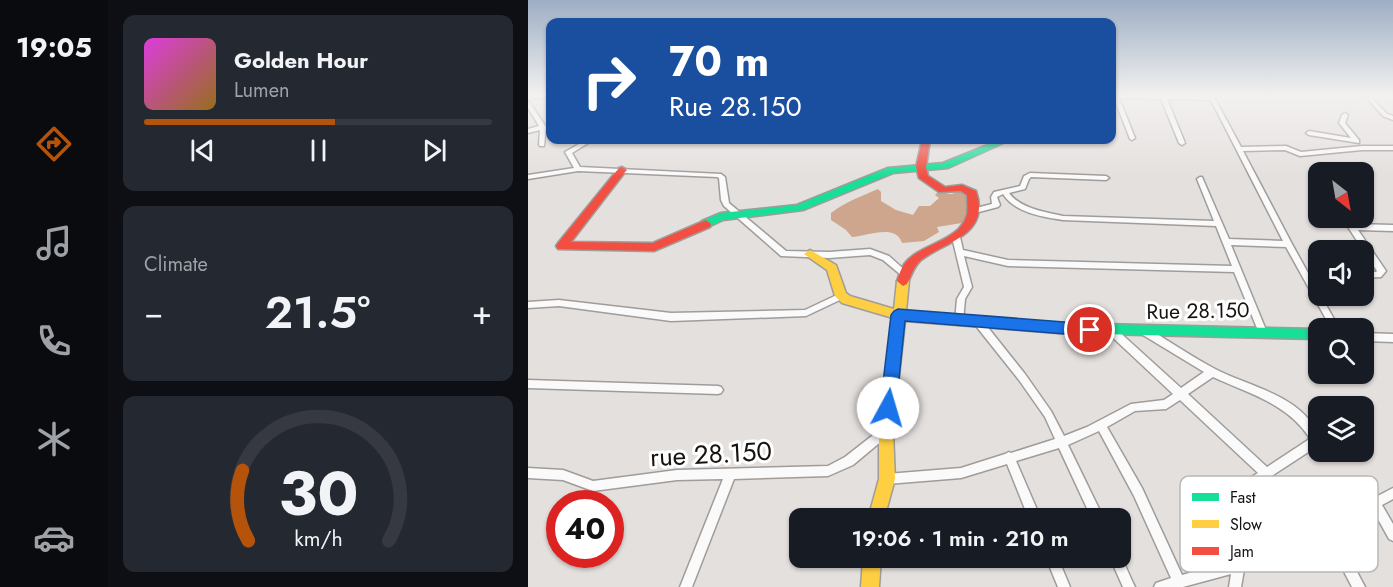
<!DOCTYPE html>
<html lang="en">
<head>
<meta charset="utf-8">
<style>
	body { margin:0; font-family:Jost,sans-serif; background:#242831; color:#f1f3f6; height:100vh; display:flex; flex-direction:column; font-size:22px; white-space:nowrap }
	* { box-sizing:border-box; margin:0 }
	p { font-size:20px; color:#9ea1a6 }
	.icon { flex:none; width:33px; height:33px; fill:none; stroke:currentColor; stroke-width:2; stroke-linecap:round; stroke-linejoin:round }
	.map { position:relative; flex:1; overflow:hidden }
	.sheet { display:flex; flex-direction:column; gap:15px; padding:15px; background:#0d0f14; width:420px }
	.sheet>* { flex:none }
	.guide { position:absolute; left:18px; top:18px; width:570px; height:126px; border-radius:12px; box-shadow:0 2px 4px #0004; background:#1a4fa0; color:#fff; overflow:hidden }
	.needle { width:39px; rotate:149deg }
	.buttons { position:absolute; left:780px; top:162px; display:grid; gap:12px }
	.buttons a { display:grid; place-items:center; width:66px; height:66px; border-radius:12px; background:#171b24; box-shadow:0 2px 4px #0004; font-size:30px }
	.speed { position:absolute; left:18px; top:490px; display:flex; gap:12px; font-size:30px; font-weight:700; text-align:center }
	.speed>* { display:grid; place-content:center; width:78px; height:78px; border-radius:50%; background:#171b24; box-shadow:0 2px 4px #0004; line-height:1 }
	.speed .limit { border:9px solid #d22; background:#fff; color:#111 }
	.pin { position:absolute; display:grid; place-items:center; width:51px; height:51px; color:#fff; margin:-26px; border:3px solid #fff; border-radius:50%; box-shadow:0 2px 6px #0007 }
	.me { position:absolute; width:66px; margin:-33px; rotate:6deg; stroke-linejoin:round; filter:drop-shadow(0 0 4px #0008) }
	.turn { display:flex; align-items:center; gap:21px; height:126px; padding:0 24px; font-size:27px }
	.turn .icon { width:78px; height:78px; stroke-width:2.5 }
	.turn b { display:block; font-size:42px; line-height:51px }
	.big { font-size:45px; font-weight:600; line-height:1.1 }
	.sheet .card { flex:1; display:flex; flex-direction:column; justify-content:center; gap:9px; min-width:0; padding:0 21px; border-radius:12px; background:#242831 }
	.sheet .dial { align-items:center; gap:0 }
	.dial svg { height:156px; overflow:visible; fill:none; stroke:#363941; stroke-width:7; stroke-linecap:round; text-anchor:middle }
	.dial text { fill:#f1f3f6; stroke:none }
	.song { display:flex; align-items:center; gap:18px }
	.cover { width:72px; height:72px; border-radius:9px; background:linear-gradient(135deg,hsl(300 70% 55%),hsl(40 70% 35%)) }
	.played { height:6px; border-radius:3px; background:linear-gradient(90deg,#b45309 55%,#363941 55%) }
	.keys { display:flex; justify-content:space-around; direction:ltr }
	.heat { display:flex; justify-content:space-between; align-items:center; font-size:33px; direction:ltr }
	.trip { position:absolute; left:261px; top:508px; width:342px; height:60px; border-radius:12px; background:#171b24; box-shadow:0 2px 4px #0004; font-weight:600; line-height:60px; text-align:center }
	main { display:flex; flex:1; min-height:0 }
	.tabs { display:flex; flex-direction:column; width:108px; justify-content:space-around; align-items:center; background:#090b0e; color:#9ea1a6 }
	.tabs .icon { width:42px; height:42px }
	.tabs .on { color:#b45309 }
	.tabs b { font-size:27px; color:#f1f3f6 }
	.map>svg:first-child { display:block }
</style>
</head>
<body>
<main>
<nav class="tabs">
<b>19:05</b>
<svg class="icon on" aria-label="directions" viewBox="0 0 24 24"><path d="M12 3l9 9-9 9-9-9zM9 14v-3h6M13 9l2 2-2 2"/></svg>
<svg class="icon" aria-label="music" viewBox="0 0 24 24"><path d="M9 18V5l10-2v13"/><circle cx="6" cy="18" r="3"/><circle cx="16" cy="16" r="3"/></svg>
<svg class="icon" aria-label="phone" viewBox="0 0 24 24"><path d="M5 4h4l2 5-3 2q2 4 5 5l2-3 5 2v4C11 20 4 13 5 4z"/></svg>
<svg class="icon" aria-label="climate" viewBox="0 0 24 24"><path d="M12 3v18M4 7l16 10M4 17L20 7"/></svg>
<svg class="icon" aria-label="car" viewBox="0 0 24 24"><path d="M5 17H2v-5l4-1 3-4h7l3 4 3 1v5h-3M9 17h6M6 11h13"/><circle cx="7" cy="17" r="2"/><circle cx="17" cy="17" r="2"/></svg>
</nav>
<section class="sheet">
<div class="card">
<div class="song"><i class="cover"></i><div><b>Golden Hour</b><p>Lumen</p></div></div>
<div class="played"></div>
<div class="keys"><svg class="icon" aria-label="previous" viewBox="0 0 24 24"><path d="M18 5L8 12l10 7zM5 5v14"/></svg><svg class="icon" aria-label="pause" viewBox="0 0 24 24"><path d="M8 5v14M16 5v14"/></svg><svg class="icon" aria-label="next" viewBox="0 0 24 24"><path d="M6 5l10 7-10 7zM19 5v14"/></svg></div>
</div>
<div class="card"><p>Climate</p>
<div class="heat"><a>−</a><b class="big">21.5°</b><a>+</a></div>
</div>
<div class="card dial"><svg viewBox="0 0 100 80">
<path d="M14 69A42 42 0 1 1 86 69"/>
<path d="M14 69A42 42 0 0 1 11 33" stroke="#b45309"/>
<text x="50" y="56" font-size="32" font-weight="700">30</text>
<text x="50" y="72" font-size="11">km/h</text>
</svg></div>
</section>
<div class="map">
<svg width="865" height="587" viewBox="0 0 865 587">
	<rect width="100%" height="100%" fill="#e4e0de"/>
	<!-- water -->
	<path fill="#cea68e" d="M350,189L353,192V201L368,210L385,215L391,206H402L411,198L407,195L410,192L424,194L431,191L443,197L440,222L409,227L411,232L396,241L374,243C368,223 339,236 324,237L318,230L303,220V213C319,201 332,197 350,189Z"/>
	<g fill="none" stroke-linecap="round" stroke-linejoin="round">
		<!-- street casing -->
		<g stroke="#9f9c9a" stroke-width="3">
			<path id="street" d="M0,95H22V97L0,99Z
				M584,95L681,96V95H685L713,147L758,146L773,152L834,146H865V150H834L772,156L757,150L715,151L764,244L790,291V296H793L811,328H803L758,247L703,245L738,330L737,333L734,334L731,333L706,272L480,266L436,256L444,287L437,299L435,321L434,324L431,325L428,324L427,321L429,299L436,287L424,237L428,234L432,237L435,250L480,260L704,266L688,226L535,220C515,217 487,213 475,194L469,197L472,205L470,207L447,213H444L443,211L444,209L464,204L463,197L466,192L492,186L496,176L502,173L578,176L581,178L578,180L503,177L501,179L497,189L481,193C493,209 517,212 535,216L686,221L669,179L672,177H674L701,239L755,241L683,100L639,99L657,143L654,145L651,143L633,99L591,98L607,138L604,140L602,139L586,98H584Z
				M836,95H841L859,114L865,116V120L855,116Z
				M0,102L2,103L18,127L16,146H12L11,145L12,130L0,133V129L11,126L0,108Z
				M817,113L820,115L817,123L831,140V143L781,135L778,133L781,131L823,138L811,123L814,115Z
				M58,140H65L44,153L52,167L193,174L197,177L201,203L258,251L301,252L342,249L361,256L380,273L376,276L373,275L355,260L342,255L301,258L253,256L196,206L193,200L191,178L189,177L50,171L0,179V175L46,168L37,152Z
				M788,173L790,174V181H788L785,175Z
				M814,218H821L826,224L865,225V231L830,230L858,271L853,277L836,278V272H848L849,271Z
				M313,293L316,294L317,296L316,298L278,316L143,321L31,306L0,308V302L31,300L143,313L277,310Z
				M451,319L454,320L497,374L523,411L536,436L559,427L603,404L636,400L645,394L582,335L581,332L582,329L585,328L588,329L653,388L676,372L615,335L614,332L615,329L618,328L621,329C644,343 666,358 689,370C721,386 764,394 785,425C787,429 791,433 790,438C790,440 789,444 788,447L728,486L723,504L702,516L729,553L796,524L865,488V499L854,505L865,524V541L861,539L845,510L807,530L837,587H824L797,535L716,570L713,587H701L703,574L655,587H626L628,583L643,578L606,496L571,431L540,445L576,519H564L531,448L488,461L513,519H501L479,464L433,478L359,484L355,483L354,479L355,475L359,474L433,468L477,454L481,452L483,453L527,439L517,417L491,380L448,326L447,323L448,320ZM685,377C719,393 759,403 781,437L780,440L739,467L660,394ZM652,400L730,473L720,479L715,496L693,507L690,517L718,557L654,575L614,488L579,427L607,411L638,409Z
				M836,333L865,334V342L836,341Z
				M0,380L190,386L193,387L195,390L193,393L190,394L0,388Z
				M358,426L362,428L363,431L362,434L325,465L300,476L206,479L164,587H152L195,479L149,480L65,491L35,480L0,478V468L35,470L65,481L149,470L300,466L317,457L354,428Z
				M592,554L605,583L607,587H595L582,558H592Z
				M518,558H530L542,587H530Z"/>
		</g>
		<!-- fast casing -->
		<g stroke="#9f9c9a" stroke-width="3">
			<path id="fast" d="M472,140H482L420,168L365,173L275,210L195,220L178,228L173,224L174,221L193,213L269,205L360,168L415,163Z
				M530,323L790,329V339L530,333L526,332L524,328L526,324Z"/>
		</g>
		<!-- slow casing -->
		<g stroke="#9f9c9a" stroke-width="3">
			<path id="slow" d="M282,250L308,265L318,293L322,296L366,309L369,281L375,276L381,281L378,311L530,323L534,324L536,328L534,332L530,333L377,321L365,431L367,479L356,519H340L351,479V431L365,318L314,303L307,296L299,270L276,254Z
				M335,558H353L351,587H333Z"/>
		</g>
		<!-- jam casing -->
		<g stroke="#9f9c9a" stroke-width="3">
			<path id="jam" d="M394,140H402L398,167L400,176L417,187L434,185L448,191C463,235 418,241 393,260C385,267 384,275 379,284L375,286L369,281C371,275 373,268 377,263C393,243 432,242 439,214C440,208 439,201 439,195L433,191L411,192L391,178L388,167Z
				M94,167L99,170L97,172L43,242L125,243L178,220L183,224L182,227L126,251L30,249L28,246L30,243L91,168Z"/>
		</g>
		<!-- street -->
		<use href="#street" fill="#fbfafa" fill-rule="evenodd"/>
		<!-- fast -->
		<use href="#fast" fill="#16e098" fill-rule="evenodd"/>
		<!-- slow -->
		<use href="#slow" fill="#ffcf43" fill-rule="evenodd"/>
		<!-- jam -->
		<use href="#jam" fill="#f24e42" fill-rule="evenodd"/>
	</g>
	<!-- sky -->
	<linearGradient id="sky" x2="0" y2="1"><stop stop-color="#9daec4"/><stop offset="0.54" stop-color="#f3f1f0"/><stop offset="1" stop-color="#f3f1f0" stop-opacity="0"/></linearGradient>
	<rect width="865" height="177" fill="url(#sky)"/>
	<!-- route -->
	<path fill="#1a73e8" stroke="#114b97" stroke-width="1.5" d="M370,309L562,324L568,326L570,330L568,334L562,336L377,321L368,408L366,413L360,415L355,413L352,408L363,315L366,311Z"/>
	<g text-anchor="middle" dominant-baseline="central" stroke-width="6" stroke-linejoin="round" paint-order="stroke">
		<!-- street labels -->
		<g font-size="21" fill="#151210" stroke="#fff">
			<text transform="translate(670 311) rotate(-1)">Rue 28.150</text>
		</g>
		<!-- near-street labels -->
		<g font-size="26" fill="#151210" stroke="#fff">
			<text transform="translate(183 454) rotate(-3)">rue 28.150</text>
		</g>
	</g>
	<!-- legend -->
	<rect x="652" y="476" width="198" height="96" rx="9" fill="#fff" stroke="#b9b8b7" stroke-width="1.5"/>
	<rect x="664" y="493" width="27" height="8" fill="#16e098"/>
	<rect x="664" y="520" width="27" height="8" fill="#ffcf43"/>
	<rect x="664" y="547" width="27" height="8" fill="#f24e42"/>
	<g font-size="16" fill="#151210">
		<text x="702" y="503">Fast</text>
		<text x="702" y="530">Slow</text>
		<text x="702" y="557">Jam</text>
	</g>
</svg>
<div class="buttons">
<a><svg class="needle" viewBox="-14 -14 28 28"><path d="M0-13l5 13h-10z" fill="#e53935"/><path d="M0 13l5-13h-10z" fill="#9ea1a6"/></svg></a>
<a><svg class="icon" aria-label="sound" viewBox="0 0 24 24"><path d="M4 9h4l5-4v14l-5-4H4zM17 9q2 3 0 6"/></svg></a>
<a><svg class="icon" aria-label="search" viewBox="0 0 24 24"><circle cx="10" cy="10" r="6"/><path d="M15 15l6 6"/></svg></a>
<a><svg class="icon" aria-label="layers" viewBox="0 0 24 24"><path d="M12 4l9 5-9 5-9-5zM3 14l9 5 9-5"/></svg></a>
</div>
<div class="speed"><div class="limit">40</div></div>
<div class="pin" style="left:562px;top:330px;background:#d93025"><svg class="icon" aria-label="arrive" viewBox="0 0 24 24"><path d="M6 21V4h12l-3 4 3 4H6"/></svg></div>
<svg class="me" style="left:360px;top:408px" viewBox="-20 -20 40 40"><circle r="19" fill="#fff"/><path d="M0-13L10 11 0 6-10 11z" fill="#1a73e8"/></svg>
<div class="trip">19:06 · 1 min · 210 m</div>
<div class="guide">
<div class="turn"><svg class="icon" aria-label="right" viewBox="0 0 24 24"><path d="M7 20v-9h11M14 6l5 5-5 5"/></svg><div><b>70 m</b>Rue 28.150</div></div>
</div>
</div>
</main>
</body>
</html>
